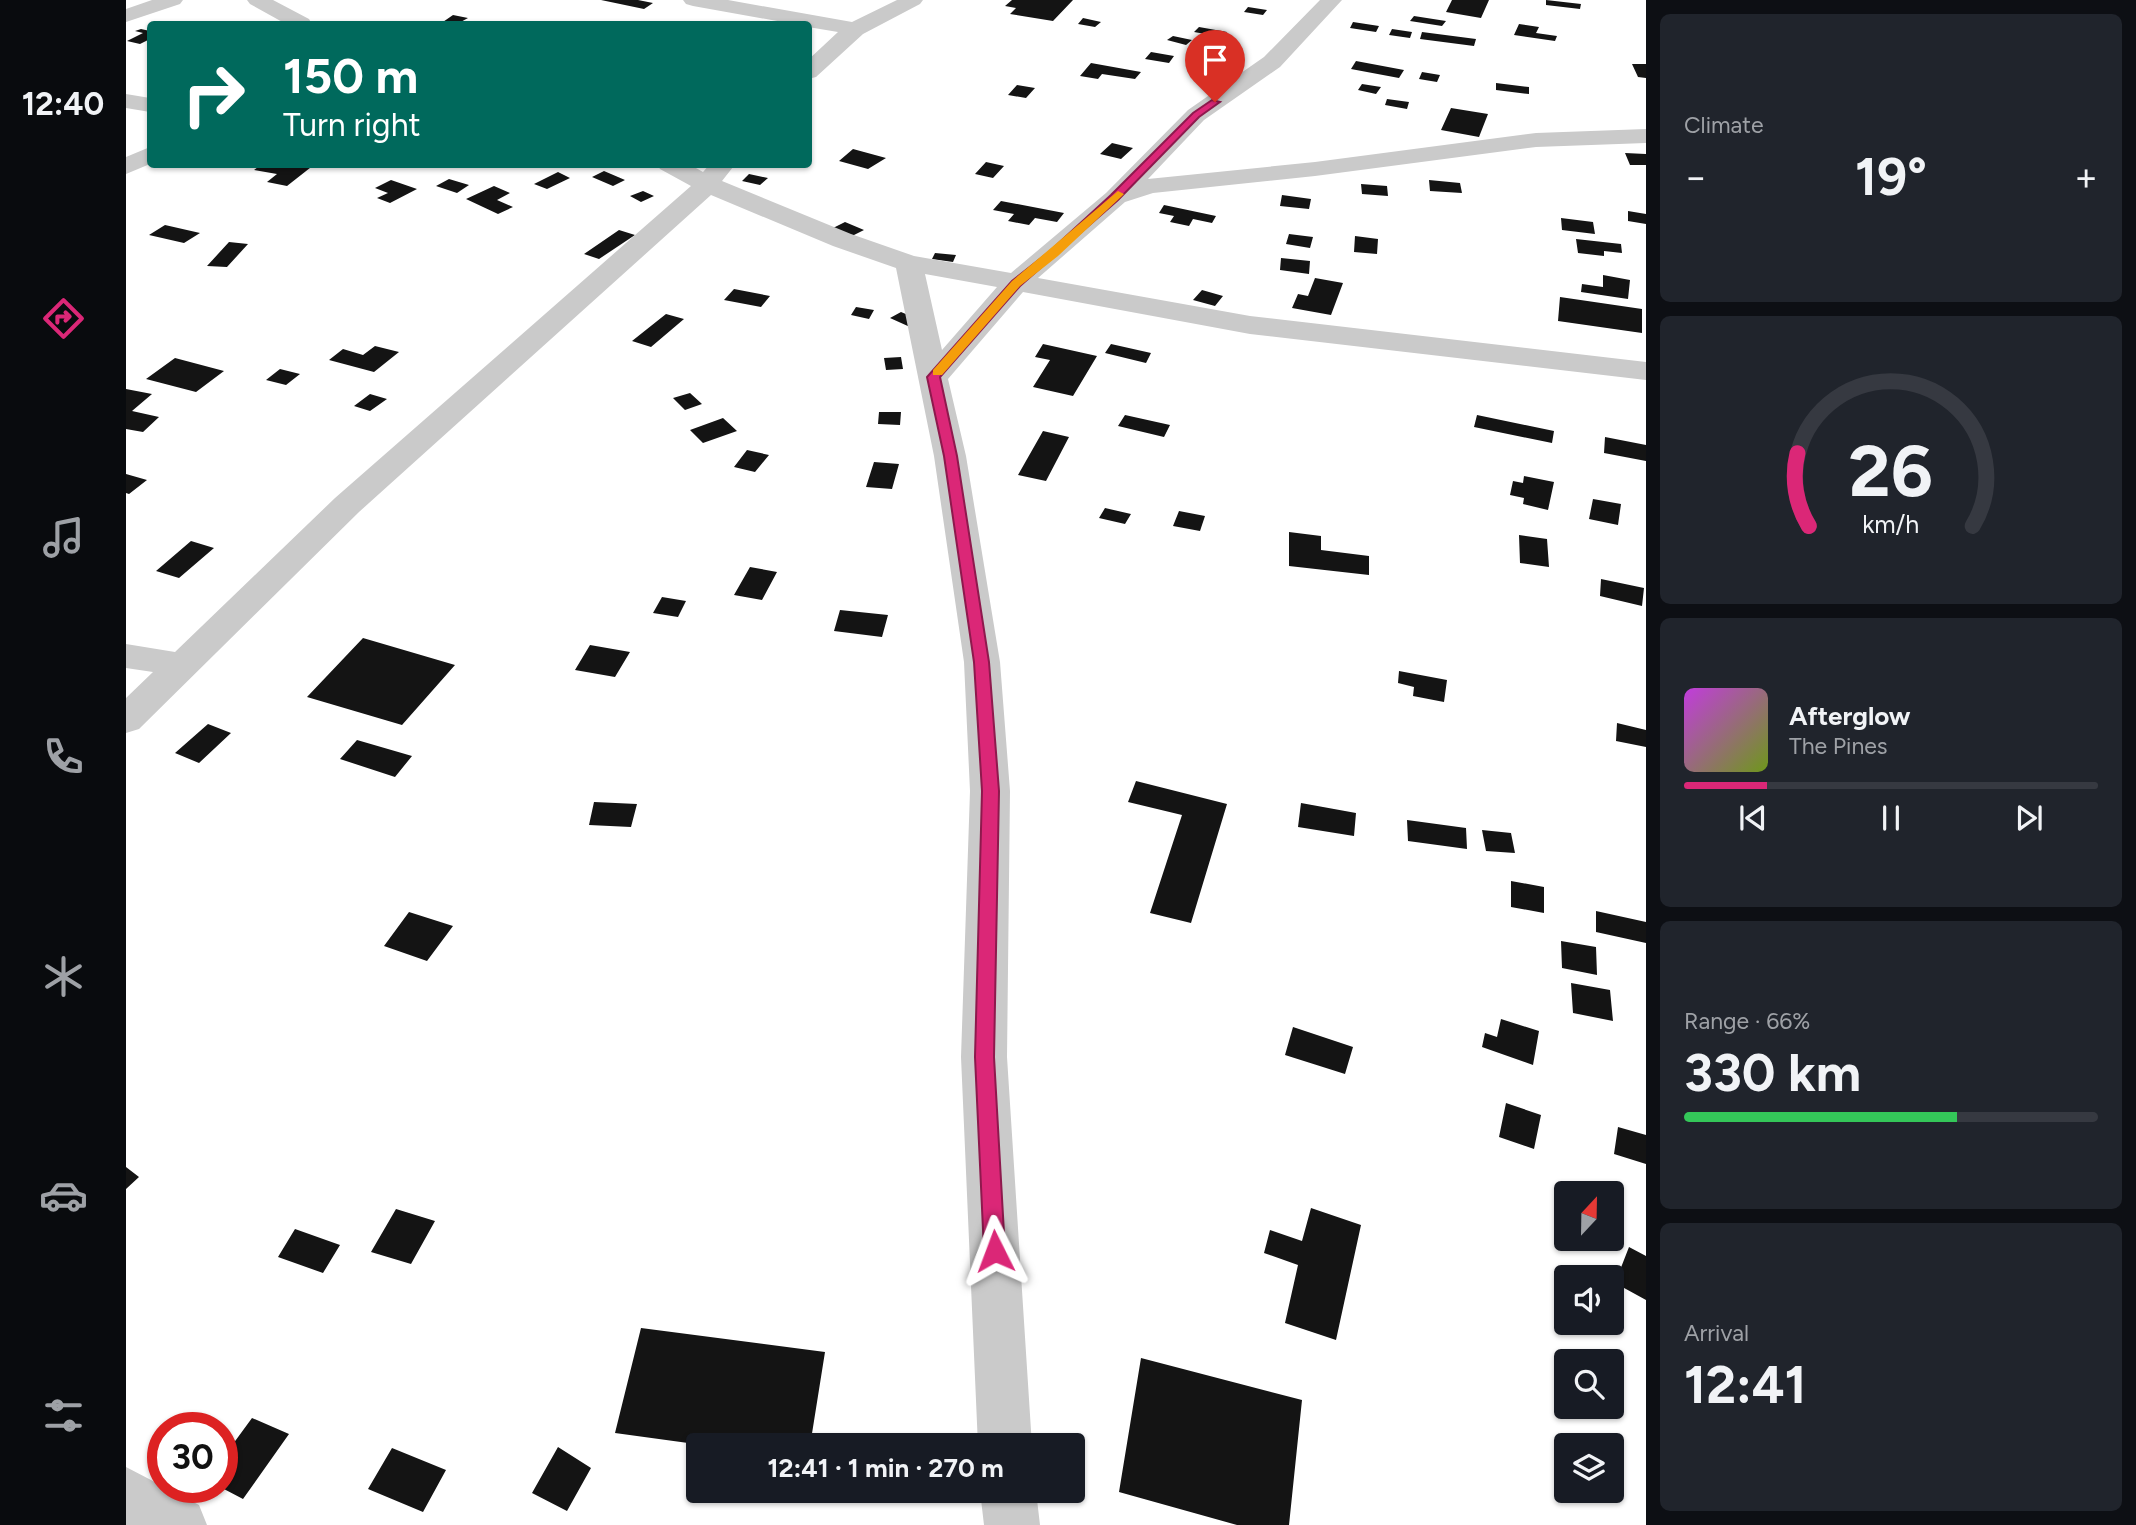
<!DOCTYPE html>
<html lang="en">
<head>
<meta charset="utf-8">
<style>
	body { margin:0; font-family:Figtree,sans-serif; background:#20242c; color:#f1f3f6; height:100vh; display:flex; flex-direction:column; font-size:26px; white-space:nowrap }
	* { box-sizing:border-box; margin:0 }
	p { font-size:23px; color:#9ea1a6 }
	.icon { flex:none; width:38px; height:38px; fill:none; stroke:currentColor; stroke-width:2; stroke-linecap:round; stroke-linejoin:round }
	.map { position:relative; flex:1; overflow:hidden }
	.sheet { display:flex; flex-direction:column; gap:14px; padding:14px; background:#0d0f14; width:490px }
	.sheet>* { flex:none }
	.guide { position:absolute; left:21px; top:21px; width:665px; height:147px; border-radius:7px; box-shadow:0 2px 5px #0004; background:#00695c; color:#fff; overflow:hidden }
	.needle { width:46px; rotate:22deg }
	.fabs { position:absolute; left:1428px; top:1181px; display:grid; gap:14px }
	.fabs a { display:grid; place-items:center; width:70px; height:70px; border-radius:7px; background:#171b24; box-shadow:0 2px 5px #0004; font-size:35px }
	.speed { position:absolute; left:21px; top:1412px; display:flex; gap:14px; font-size:35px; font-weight:700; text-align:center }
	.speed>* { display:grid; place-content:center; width:91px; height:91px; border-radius:50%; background:#171b24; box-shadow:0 2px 5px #0004; line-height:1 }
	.speed .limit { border:10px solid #d22; background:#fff; color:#111 }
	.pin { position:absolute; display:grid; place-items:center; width:60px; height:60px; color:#fff; margin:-72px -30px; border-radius:50% 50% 50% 0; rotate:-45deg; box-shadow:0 0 7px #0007 }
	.pin .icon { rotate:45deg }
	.me { position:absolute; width:77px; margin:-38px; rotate:357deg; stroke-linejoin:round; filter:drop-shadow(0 0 5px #0008) }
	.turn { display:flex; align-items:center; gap:24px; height:147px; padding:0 21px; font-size:32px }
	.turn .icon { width:91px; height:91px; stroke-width:2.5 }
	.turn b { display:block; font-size:49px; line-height:60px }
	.big { font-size:52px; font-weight:700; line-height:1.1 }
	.sheet .widget { flex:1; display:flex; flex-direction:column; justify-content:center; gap:10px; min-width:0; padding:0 24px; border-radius:10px; background:#20242c }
	.sheet .dial { align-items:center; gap:0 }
	.dial svg { height:182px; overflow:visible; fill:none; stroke:#363941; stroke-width:7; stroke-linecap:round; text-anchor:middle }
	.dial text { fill:#f1f3f6; stroke:none }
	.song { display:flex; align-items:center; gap:21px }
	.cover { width:84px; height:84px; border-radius:10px; background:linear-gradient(135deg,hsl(290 70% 55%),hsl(80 70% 35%)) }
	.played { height:7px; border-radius:4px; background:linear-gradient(90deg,#db2777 20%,#363941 20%) }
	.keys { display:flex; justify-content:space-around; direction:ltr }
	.heat { display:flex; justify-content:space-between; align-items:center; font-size:38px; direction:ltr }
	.charge { height:10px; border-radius:5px; background:linear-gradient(90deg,#34c759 66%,#363941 0) }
	.trip { position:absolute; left:560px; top:1433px; width:399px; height:70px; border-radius:7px; background:#171b24; box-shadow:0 2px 5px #0004; font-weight:700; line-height:70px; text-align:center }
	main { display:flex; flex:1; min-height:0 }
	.tab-bar { display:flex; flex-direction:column; width:126px; justify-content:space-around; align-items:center; background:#090b0e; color:#9ea1a6 }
	.tab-bar .icon { width:49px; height:49px }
	.tab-bar .current { color:#db2777 }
	.tab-bar b { font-size:32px; color:#f1f3f6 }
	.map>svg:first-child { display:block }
</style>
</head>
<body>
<main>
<nav class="tab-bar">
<b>12:40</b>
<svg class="icon current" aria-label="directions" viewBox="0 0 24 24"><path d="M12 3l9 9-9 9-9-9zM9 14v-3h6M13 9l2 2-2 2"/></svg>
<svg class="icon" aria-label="music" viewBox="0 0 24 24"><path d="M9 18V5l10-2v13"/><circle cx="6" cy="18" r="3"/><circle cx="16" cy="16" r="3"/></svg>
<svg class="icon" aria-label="phone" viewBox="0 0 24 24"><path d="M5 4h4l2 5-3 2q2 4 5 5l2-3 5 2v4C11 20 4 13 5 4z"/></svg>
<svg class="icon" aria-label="climate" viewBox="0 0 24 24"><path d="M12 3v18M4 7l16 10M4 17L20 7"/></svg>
<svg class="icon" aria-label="car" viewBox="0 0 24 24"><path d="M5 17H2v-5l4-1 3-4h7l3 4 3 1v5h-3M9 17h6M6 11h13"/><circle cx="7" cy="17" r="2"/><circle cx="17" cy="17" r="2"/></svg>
<svg class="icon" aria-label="filters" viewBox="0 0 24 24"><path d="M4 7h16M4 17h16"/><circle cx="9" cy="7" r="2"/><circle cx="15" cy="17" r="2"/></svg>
</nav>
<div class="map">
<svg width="1520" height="1525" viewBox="0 0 1520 1525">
	<rect width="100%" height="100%" fill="#fff"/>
	<!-- building -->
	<path fill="#141414" d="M475,0H512L527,3L518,9Z
		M886,0H947L927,21L884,14L890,8L879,6Z
		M1326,0H1363L1355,18L1320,12Z
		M1420,0L1455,4L1454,9L1420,5Z
		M1122,7L1141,10L1137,15L1118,12Z
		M327,15L342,18L331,24H314Z
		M1288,16L1320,21L1316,26L1284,21Z
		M957,18L975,22L969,27L952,24Z
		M1227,22L1253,26L1250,32L1224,28Z
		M1393,24L1413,27L1410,33L1431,36L1429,41L1388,35Z
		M1073,27L1101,32L1096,37L1068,32Z
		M15,29L24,31V39L14,44L1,41L17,33L9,31Z
		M1266,29L1286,32L1284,38L1263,35Z
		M1296,32L1350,39L1348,46L1294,39Z
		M1047,36L1066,40L1060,45L1041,40Z
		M1092,48L1104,51L1091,60L1079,56Z
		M1025,52L1048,56L1043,63L1019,59Z
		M1230,61L1278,70L1273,78L1225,69Z
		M965,63L1015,72L1009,79L976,74L972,79L954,76Z
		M1506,64H1520V78L1512,77Z
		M1296,72L1314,75L1311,82L1293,79Z
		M1370,83L1403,87V94L1370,90Z
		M1236,84L1255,87L1250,94L1232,90Z
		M891,85L909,88L900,98L882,95Z
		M1261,99L1283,102L1281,109L1259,105Z
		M1325,108L1362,114L1353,137L1315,130Z
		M986,143L1007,148L995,159L974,154Z
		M727,149L760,158L742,169L713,161Z
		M1499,153L1520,154V165H1504Z
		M860,162L878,166L867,178L849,174Z
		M136,164H189L161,186L141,182L151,174L128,170Z
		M478,171L499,180L487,186L466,177Z
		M432,172L444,178L421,189L408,184Z
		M623,174L642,178L634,185L616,181Z
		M323,179L343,185L331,193L310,186Z
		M265,180L291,189L264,203L251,198L262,193L249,188Z
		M1303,180L1334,183L1336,193L1304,191Z
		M1235,184L1261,186L1262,196L1236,194Z
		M368,186L384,193L371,200L387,207L372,214L340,199Z
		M517,191L528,196L515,202L504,196Z
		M1156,195L1185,199L1183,209L1154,206Z
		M875,201L938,213L931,222L909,218L903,225L882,221L888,214L867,210Z
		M1038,205L1090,216L1086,223L1067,219L1063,226L1044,222L1048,216L1033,213Z
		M1502,211L1520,214V224L1502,221Z
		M1435,218L1467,222L1469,234L1436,230Z
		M719,222L738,230L726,236L707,228Z
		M39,225L74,233L58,243L23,235Z
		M493,230L509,235L473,259L458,254Z
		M1163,234L1187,237L1184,248L1160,244Z
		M1229,236L1252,239L1251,254L1228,252Z
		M1450,239L1495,244L1496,253L1478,251V256L1452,253Z
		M103,242L122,244L101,267L81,266Z
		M809,253L830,255L827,262L806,259Z
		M1155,258L1184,261L1183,274L1154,270Z
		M1477,275L1504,280L1502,299L1455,292L1456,284L1477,287Z
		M1189,278L1217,283L1205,315L1166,308L1172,294L1182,296Z
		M608,289L644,296L635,307L598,300Z
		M1076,290L1097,296L1089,306L1067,300Z
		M1434,297L1516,309V333L1432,321Z
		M730,307L748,310L743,319L725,315Z
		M775,312L794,320L784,327L764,318Z
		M540,314L558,319L525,347L506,341Z
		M917,344L971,356L947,396L907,387L924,360L909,357Z
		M985,344L1025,353L1020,363L979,353Z
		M249,346L273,352L248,372L203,360L217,349L237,355Z
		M775,357L777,369L760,370L758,358Z
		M49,358L98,371L70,392L20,379Z
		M154,369L174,374L160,385L140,380Z
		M0,389L26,394L6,411L33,417L17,432L0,429Z
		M564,393L576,404L559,410L547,398Z
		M244,394L261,399L244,411L228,406Z
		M753,412H775L774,425L752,424Z
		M999,415L1044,425L1038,437L992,426Z
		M1351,415L1428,431L1426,443L1348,427Z
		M597,418L611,431L577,443L564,430Z
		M917,431L943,437L920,481L892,475Z
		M1479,437L1520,445V461L1478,453Z
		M621,450L643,455L629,472L608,467Z
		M748,462L773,464L766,489L740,487Z
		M0,474L21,480L3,494L0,493Z
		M1398,476L1428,482L1422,510L1397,504L1398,498L1384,495L1387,481L1397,483Z
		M1467,499L1495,504L1492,525L1463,519Z
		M979,508L1005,514L999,524L973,518Z
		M1053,511L1079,516L1074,531L1047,526Z
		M1163,532L1195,536V550L1243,556V575L1163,566Z
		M1393,535L1421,539L1423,567L1394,563Z
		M65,541L88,548L53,578L30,571Z
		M624,567L651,572L636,600L608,595Z
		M1475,579L1518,588L1516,606L1474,596Z
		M536,597L560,601L552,617L527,613Z
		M714,610L762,615L756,637L708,631Z
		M237,638L329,665L276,725L181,697Z
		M464,645L504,652L489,677L449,670Z
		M1273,671L1321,680L1318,702L1287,696L1288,687L1272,683Z
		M1491,723L1520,730V747L1490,741Z
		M82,724L105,733L73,763L49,753Z
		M231,740L286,756L269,777L214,759Z
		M1010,781L1101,804L1065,923L1024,913L1056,815L1002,802Z
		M468,802L511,804L505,827L463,825Z
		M1175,803L1230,813L1228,836L1172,827Z
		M1281,820L1340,828L1341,849L1282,841Z
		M1356,830L1385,833L1389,853L1360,851Z
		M1385,881L1418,887V913L1385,907Z
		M1470,911L1520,922V943L1470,932Z
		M283,912L327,926L301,961L258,946Z
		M1435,941L1470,947L1471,975L1436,968Z
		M1445,983L1484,990L1487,1021L1447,1013Z
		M1375,1019L1413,1031L1407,1065L1356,1047L1359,1033L1371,1037Z
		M1167,1027L1227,1047L1219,1074L1159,1055Z
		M1380,1103L1415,1115L1408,1149L1373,1137Z
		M1492,1127L1520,1135V1164L1488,1154Z
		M0,1167L13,1177L0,1189Z
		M1185,1208L1235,1225L1210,1340L1159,1323L1172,1265L1138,1253L1144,1230L1176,1241Z
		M270,1209L309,1221L285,1264L245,1252Z
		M169,1229L214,1245L197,1273L152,1257Z
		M1503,1247L1520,1256V1300L1489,1283Z
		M515,1328L699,1352L684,1446H584L489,1433Z
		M1015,1358L1176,1400L1163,1525H1111L993,1492Z
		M126,1418L163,1434L117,1499L96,1488V1459Z
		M432,1447L465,1468L441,1511L406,1493Z
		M266,1448L320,1470L297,1512L242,1489Z"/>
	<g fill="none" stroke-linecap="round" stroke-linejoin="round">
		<!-- minor -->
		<path fill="#cacaca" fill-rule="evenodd" d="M26,0H57L54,4L0,22V9Z
			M121,0H147L183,19L186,24H160L124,4Z
			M557,0H602L726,22L771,0H797L794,4L737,34L690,77L682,79V60L712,32L682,27V24H668L567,6L560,4Z
			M1194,0H1216L1154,67L1078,120L1022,179L1189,162L1410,133L1520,129V143L1410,147L1189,176L1027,193L999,202L912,278L1124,316L1520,362V380L1124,334L897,292L822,379L840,456L874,662L884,791L881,1057L906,1446H852L835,1057L844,791L838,662L808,456L770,268L707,246L585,195L233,512L13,729L0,733V698L27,672L0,668V644L49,652L209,498L565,186L534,169L531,164H563L577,172L584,164H606L607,167L596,181L725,234L788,256L885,273L980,193L1062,110L1138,57ZM799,274L871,287L816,350Z
			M0,94L24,98V112L0,108Z
			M24,147V164L0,174V157Z
			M0,1467L73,1505L81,1525H0Z
			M854,1491H910L914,1525H858Z"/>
	</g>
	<!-- route -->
	<path fill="#db2777" stroke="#8e194d" stroke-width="2" d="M1086,100L1094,102L1073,117L992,200L894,286L814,377L831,456L863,662L873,791L868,1057L879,1251L876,1258L869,1261L861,1258L858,1251L849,1057L856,791L848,662L818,456L801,377L886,281L924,251L985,195L1067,113Z"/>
	<!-- slow -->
	<path fill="#f59e0b" d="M992,191L998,194L996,196L932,256L894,286L816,375H807V370L886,281Z"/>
</svg>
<div class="fabs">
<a><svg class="needle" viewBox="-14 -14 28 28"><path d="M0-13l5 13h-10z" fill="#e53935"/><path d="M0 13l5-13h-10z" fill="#9ea1a6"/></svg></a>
<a><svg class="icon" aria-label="sound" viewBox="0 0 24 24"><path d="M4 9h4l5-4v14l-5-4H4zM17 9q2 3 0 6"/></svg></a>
<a><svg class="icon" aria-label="search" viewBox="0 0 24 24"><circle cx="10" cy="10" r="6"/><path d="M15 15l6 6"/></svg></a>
<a><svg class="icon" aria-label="layers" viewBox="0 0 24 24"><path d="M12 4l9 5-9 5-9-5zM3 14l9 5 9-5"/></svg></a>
</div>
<div class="speed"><div class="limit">30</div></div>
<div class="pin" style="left:1089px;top:102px;background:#d93025"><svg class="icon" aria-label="arrive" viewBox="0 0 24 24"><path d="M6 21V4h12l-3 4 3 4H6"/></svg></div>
<svg class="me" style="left:869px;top:1251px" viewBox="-20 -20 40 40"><path d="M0-17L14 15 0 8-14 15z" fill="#db2777" stroke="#fff" stroke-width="4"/></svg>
<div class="trip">12:41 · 1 min · 270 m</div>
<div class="guide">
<div class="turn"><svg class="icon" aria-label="right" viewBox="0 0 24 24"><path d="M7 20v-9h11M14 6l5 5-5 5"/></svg><div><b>150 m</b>Turn right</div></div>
</div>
</div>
<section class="sheet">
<div class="widget"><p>Climate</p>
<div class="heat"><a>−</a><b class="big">19°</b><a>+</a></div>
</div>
<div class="widget dial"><svg viewBox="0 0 100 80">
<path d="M14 69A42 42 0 1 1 86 69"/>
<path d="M14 69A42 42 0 0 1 9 37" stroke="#db2777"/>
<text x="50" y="56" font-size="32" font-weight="700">26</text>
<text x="50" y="72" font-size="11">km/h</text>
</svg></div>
<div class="widget">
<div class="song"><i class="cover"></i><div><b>Afterglow</b><p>The Pines</p></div></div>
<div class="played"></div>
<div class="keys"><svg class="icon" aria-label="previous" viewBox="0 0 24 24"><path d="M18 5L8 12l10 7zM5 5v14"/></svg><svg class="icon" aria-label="pause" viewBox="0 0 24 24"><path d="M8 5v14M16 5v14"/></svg><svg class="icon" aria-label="next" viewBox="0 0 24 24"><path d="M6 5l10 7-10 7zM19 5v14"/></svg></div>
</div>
<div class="widget"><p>Range · 66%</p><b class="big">330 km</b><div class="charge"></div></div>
<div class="widget"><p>Arrival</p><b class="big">12:41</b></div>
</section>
</main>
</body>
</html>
